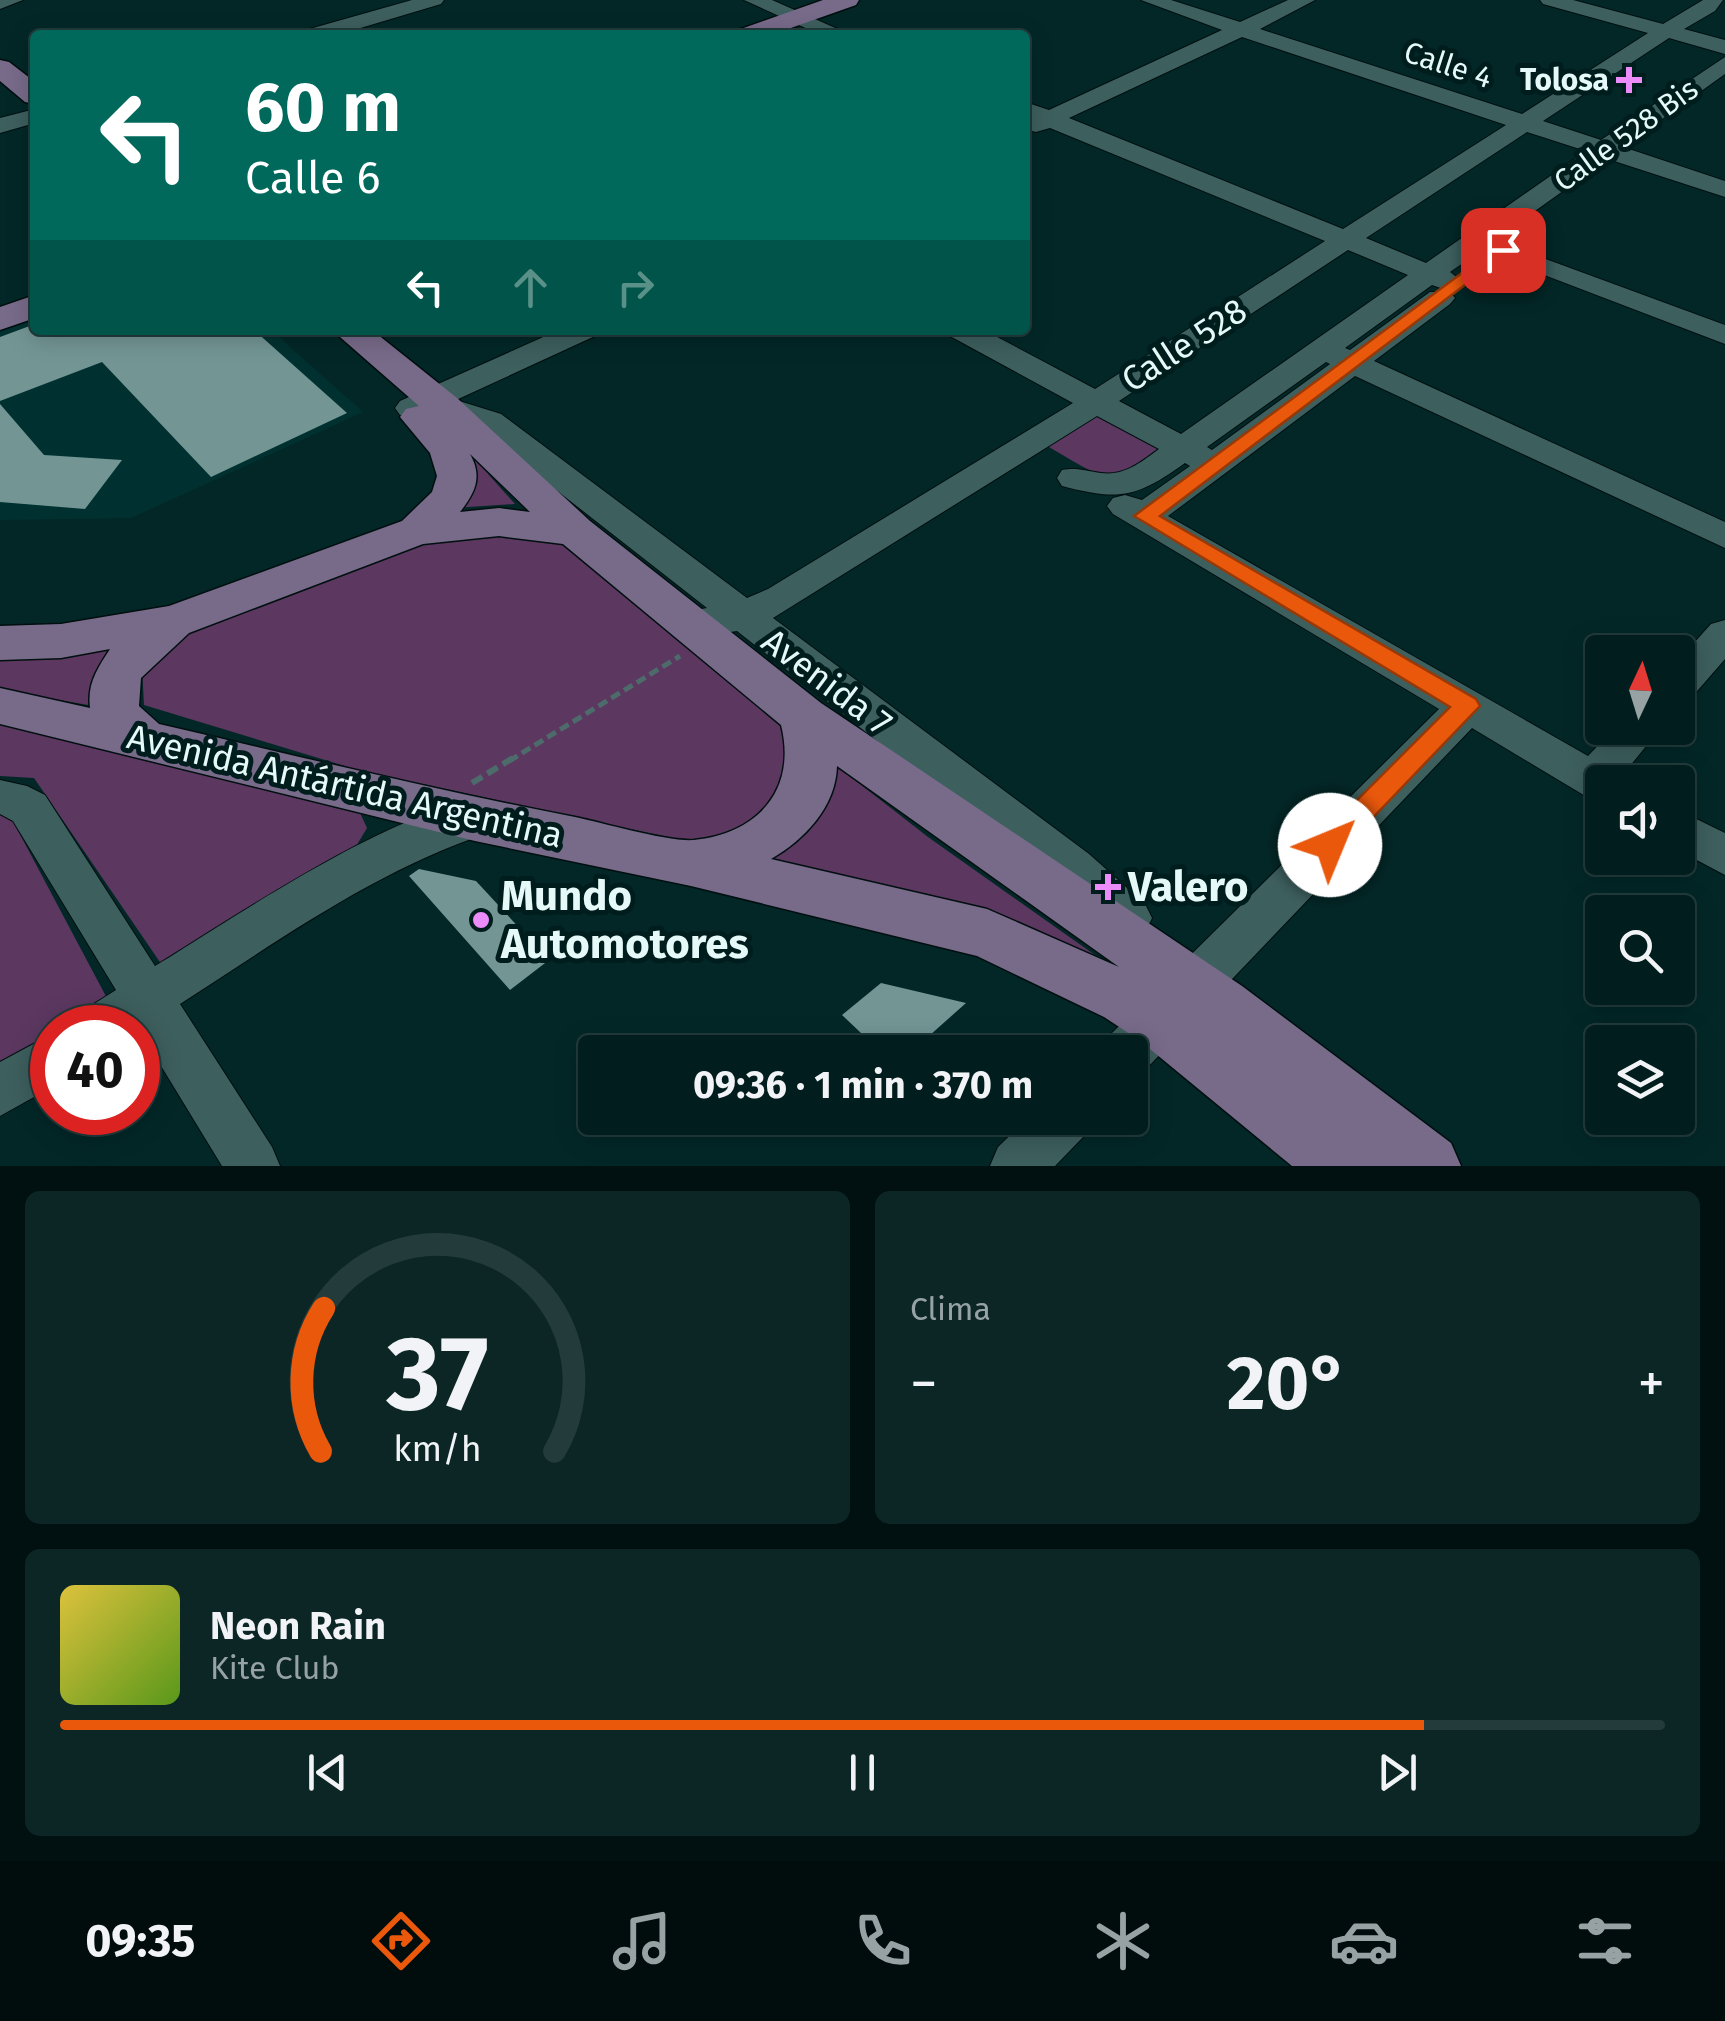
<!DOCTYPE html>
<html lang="es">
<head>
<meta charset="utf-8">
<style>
	body { margin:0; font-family:"Fira Sans",sans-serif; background:#0c2626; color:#f1f3f6; height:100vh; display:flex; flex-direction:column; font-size:38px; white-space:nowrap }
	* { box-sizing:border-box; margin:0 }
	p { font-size:32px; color:#96a2a4 }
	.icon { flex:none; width:55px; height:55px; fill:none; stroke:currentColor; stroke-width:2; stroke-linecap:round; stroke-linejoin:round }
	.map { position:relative; height:1166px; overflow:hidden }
	.drawer { display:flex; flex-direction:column; gap:25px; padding:25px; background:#011010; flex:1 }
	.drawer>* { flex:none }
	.top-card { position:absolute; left:30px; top:30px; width:1000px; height:305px; border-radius:10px; box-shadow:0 5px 25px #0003,0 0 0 2px #233b3b; background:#00695c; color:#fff; overflow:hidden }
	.needle { width:65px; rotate:4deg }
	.buttons { position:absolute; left:1585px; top:635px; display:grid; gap:20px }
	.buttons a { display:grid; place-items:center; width:110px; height:110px; border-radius:10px; background:#021d1d; box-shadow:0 5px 25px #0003,0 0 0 2px #233b3b; font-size:50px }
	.speed { position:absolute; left:30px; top:1005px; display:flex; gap:20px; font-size:50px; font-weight:700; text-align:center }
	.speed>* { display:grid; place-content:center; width:130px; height:130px; border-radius:50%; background:#021d1d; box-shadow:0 5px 25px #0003,0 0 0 2px #233b3b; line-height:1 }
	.speed .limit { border:15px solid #d22; background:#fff; color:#111 }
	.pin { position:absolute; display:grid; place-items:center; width:85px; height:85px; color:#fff; margin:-42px; border-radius:20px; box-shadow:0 5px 15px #0006 }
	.me { position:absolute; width:110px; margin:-55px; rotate:45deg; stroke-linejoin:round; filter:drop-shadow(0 0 8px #0008) }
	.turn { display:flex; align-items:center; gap:35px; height:210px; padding:0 50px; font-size:45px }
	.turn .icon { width:130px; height:130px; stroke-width:2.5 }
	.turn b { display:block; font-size:70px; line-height:85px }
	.lanes { display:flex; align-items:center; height:95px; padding:0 50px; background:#0003; justify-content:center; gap:50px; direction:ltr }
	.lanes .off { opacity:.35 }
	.big { font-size:75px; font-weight:700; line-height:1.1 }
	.drawer .widget { flex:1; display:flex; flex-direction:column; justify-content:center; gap:15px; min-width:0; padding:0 35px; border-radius:15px; background:#0c2626 }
	.drawer .dial { align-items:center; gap:0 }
	.dial svg { height:260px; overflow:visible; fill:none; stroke:#233b3b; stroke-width:7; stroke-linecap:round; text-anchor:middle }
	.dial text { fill:#f1f3f6; stroke:none }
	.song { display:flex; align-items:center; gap:30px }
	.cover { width:120px; height:120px; border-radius:15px; background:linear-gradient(135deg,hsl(50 70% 55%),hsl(90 70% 35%)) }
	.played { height:10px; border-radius:5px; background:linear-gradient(90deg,#ea580c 85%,#233b3b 85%) }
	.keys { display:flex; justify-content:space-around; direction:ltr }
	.heat { display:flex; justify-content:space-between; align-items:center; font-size:55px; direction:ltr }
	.drawer .tiles { flex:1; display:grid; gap:25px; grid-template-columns:1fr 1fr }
	.widget:last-child { grid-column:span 2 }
	.trip { position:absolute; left:578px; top:1035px; width:570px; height:100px; border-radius:10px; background:#021d1d; box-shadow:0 5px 25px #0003,0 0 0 2px #233b3b; font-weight:700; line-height:100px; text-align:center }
	.tabs { display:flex; height:160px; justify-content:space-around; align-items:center; background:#010c0c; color:#96a2a4 }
	.tabs .icon { width:70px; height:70px }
	.tabs .on { color:#ea580c }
	.tabs b { font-size:45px; color:#f1f3f6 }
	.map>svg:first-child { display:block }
</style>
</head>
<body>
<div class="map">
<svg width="1725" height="1166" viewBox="0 0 1725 1166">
	<rect width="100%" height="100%" fill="#032727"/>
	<!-- built -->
	<path fill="#003130" d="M35,314V330H271L363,412L131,518L0,520V327Z"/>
	<!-- green -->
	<path fill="#5c3861" d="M1099,410L1165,443C1106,489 1110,482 1047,446Z
		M440,420L515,504L453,508Z
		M496,528L557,536L791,727L793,782L760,827L710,846L358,770L144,705L142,666L184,630L433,537Z
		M122,641L96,670L94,706L0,690V653Z
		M0,724L355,802L367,828L352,853L164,968L34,778L0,776Z
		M824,756L928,837L1126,977L753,858Z
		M0,808H6L109,1002L69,1027L52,1028V1038L0,1071Z"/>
	<!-- building -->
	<path fill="#739695" d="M35,324V330H254L347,413L211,477L102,362L0,401V337Z
		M0,404L44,455L122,460L85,509L0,502Z
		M419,869L476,881L549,960L510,990L409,876Z
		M881,983L966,1003L911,1052H860L850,1042L861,1033L842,1015Z"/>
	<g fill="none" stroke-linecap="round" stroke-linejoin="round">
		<!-- minor casing -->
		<g stroke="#000f0f" stroke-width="2">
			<path id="minor" d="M0,0H23L0,9Z
				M412,0H444L441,4L337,35H303L306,30Z
				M744,0H772L851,35H821Z
				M1141,0H1171L1240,22L1288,0H1315L1260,29L1522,114L1648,33L1543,4L1540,0H1573L1663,24L1703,0H1723L1715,11L1684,29L1725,40V54L1669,38L1543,121L1601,140L1725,57V74L1623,147L1725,181V197L1608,159L1494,240L1725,325V344L1497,257L1476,254L1450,272L1463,282L1459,288L1449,291L1432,285L1345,348L1350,350L1430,292H1450L1455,298L1450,304L1374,361L1725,522V548L1355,376L1168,516L1588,756L1615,728H1661L1620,778L1622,782H1602V802L1587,797L1472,728L1146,1069L1130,1075V1052H1103L1110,1035L1439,709L1113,514L1107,506L1113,498L1125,495L1142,500L1190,466L1185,463C1136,498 1120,501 1062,486L1057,478L1062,470C1077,467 1087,471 1101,473C1125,476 1141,462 1159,449L1097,416L773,618L1089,854L1145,904L1152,918L1145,932L1128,938L1111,932L1057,882L737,631L689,638L675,634L670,624L675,614L707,608L477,428L430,411L411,418L400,415L395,408L400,401L559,330H599L595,336L456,400L501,414L747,598L768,589L1073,403L950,336L946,330H984L1095,389L1325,241L1050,128L1036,132L1028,130L1025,102L1049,110L1222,30ZM1242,37L1506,125L1343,229L1069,118ZM1527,132L1586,151L1426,263L1366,238ZM1348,250L1408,275L1181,434L1119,401ZM1326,362L1330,364L1212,450L1207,447Z
				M35,109V123L0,133V118Z
				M1725,620V659L1692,697L1678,701V661L1711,624Z
				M0,780L27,786L45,795L155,966C217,929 426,785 491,806L497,819L491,832C376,870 281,939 180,1004L272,1147L280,1166H222L138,1028H74L81,1012L116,990L13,821L0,814Z
				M1678,810L1725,833V875L1678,850Z
				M52,1034V1087L0,1116V1062Z
				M1028,1118H1092L1084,1136L1055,1166H990L998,1147Z"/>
		</g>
		<!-- major casing -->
		<g stroke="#000f0f" stroke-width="3">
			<path id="major" d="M823,0H859L856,5L771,35H734L738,30Z
				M0,60L9,62L35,82V104L25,102L0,81Z
				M35,295V318L0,330V307Z
				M332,330H372L457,398L590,521L821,703L1242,986L1451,1143L1461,1166H1292L1139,1040L1104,1017L977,956L691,886L475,841L0,724V688L90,708C87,684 97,669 110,649L61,658L0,660V626L61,624L169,606L402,521L432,492L437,476L430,453L400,417L406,409L419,406ZM470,454L530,512L499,508L460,512C475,493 483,477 470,454ZM499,536L563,544L781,725C797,789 759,833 694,840C668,842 604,823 575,817C435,790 297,756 159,724L139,706L141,678L189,633L423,544ZM837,766L1119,967L987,909L771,859C804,840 836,807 837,766Z"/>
		</g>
		<!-- path-far1 -->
		<path stroke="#4d6b6b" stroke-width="5" stroke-dasharray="10 5" stroke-linecap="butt" d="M509,761L680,656"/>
		<!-- path -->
		<path stroke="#4d6b6b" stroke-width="6" stroke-dasharray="12 6" stroke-linecap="butt" d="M472,783L513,758"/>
		<!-- minor -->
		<use href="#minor" fill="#3d5f5e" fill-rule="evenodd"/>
		<!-- major -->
		<use href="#major" fill="#786b8a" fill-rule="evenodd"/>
	</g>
	<!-- route -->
	<path fill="#ea580c" stroke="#983908" stroke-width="2.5" d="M1497,247L1511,250L1160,516L1476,699L1480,706L1339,853L1330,856L1320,853L1316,845L1320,837L1450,707L1134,516Z"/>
	<!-- markers -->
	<g fill="#ec8cfa" stroke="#001d1d" stroke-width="4">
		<path d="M1624 65h10v10h10v10h-10v10h-10v-10h-10v-10h10z"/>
		<path d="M1103 872h10v10h10v10h-10v10h-10v-10h-10v-10h10z"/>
		<circle cx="481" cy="920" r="10"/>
	</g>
	<g text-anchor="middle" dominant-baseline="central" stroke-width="10" stroke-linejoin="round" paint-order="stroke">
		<!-- far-street labels -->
		<g font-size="30" fill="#e6f9f9" stroke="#001d1d">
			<text transform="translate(1448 65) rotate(18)">Calle 4</text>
			<text transform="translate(1626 135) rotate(-36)">Calle 528 Bis</text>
		</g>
		<!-- far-poi labels -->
		<g font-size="30" font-weight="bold" fill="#e6f9f9" stroke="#001d1d" text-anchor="end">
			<text x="1609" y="80">Tolosa</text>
		</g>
		<!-- street labels -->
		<g font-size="35" fill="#e6f9f9" stroke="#001d1d">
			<text transform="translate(1184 345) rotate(-33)">Calle 528</text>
			<text transform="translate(827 682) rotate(37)">Avenida 7</text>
			<text transform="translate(345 786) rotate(13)">Avenida Antártida Argentina</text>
		</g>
		<!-- near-poi labels -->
		<g font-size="42" font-weight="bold" fill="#e6f9f9" stroke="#001d1d" text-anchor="start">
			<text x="1128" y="887">Valero</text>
			<text x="501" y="896">Mundo<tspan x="501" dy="48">Automotores</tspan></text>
		</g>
	</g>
</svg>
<div class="buttons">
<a><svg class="needle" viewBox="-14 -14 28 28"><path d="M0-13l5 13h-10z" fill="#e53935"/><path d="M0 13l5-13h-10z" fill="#96a2a4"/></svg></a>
<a><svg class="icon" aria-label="sound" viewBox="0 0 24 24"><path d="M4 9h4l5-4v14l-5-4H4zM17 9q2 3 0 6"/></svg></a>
<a><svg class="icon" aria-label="search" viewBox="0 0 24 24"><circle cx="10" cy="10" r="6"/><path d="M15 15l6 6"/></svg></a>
<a><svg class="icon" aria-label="layers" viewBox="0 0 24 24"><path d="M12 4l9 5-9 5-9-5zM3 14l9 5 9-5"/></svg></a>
</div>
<div class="speed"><div class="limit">40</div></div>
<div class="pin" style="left:1503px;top:250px;background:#d93025"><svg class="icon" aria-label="arrive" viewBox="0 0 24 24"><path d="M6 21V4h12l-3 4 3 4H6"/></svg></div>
<svg class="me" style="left:1330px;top:845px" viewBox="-20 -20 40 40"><circle r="19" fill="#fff"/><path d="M0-13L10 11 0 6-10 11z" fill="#ea580c"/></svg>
<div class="trip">09:36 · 1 min · 370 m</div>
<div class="top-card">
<div class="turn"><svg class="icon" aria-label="left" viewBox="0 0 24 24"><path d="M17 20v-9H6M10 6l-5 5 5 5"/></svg><div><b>60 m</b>Calle 6</div></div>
<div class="lanes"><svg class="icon" aria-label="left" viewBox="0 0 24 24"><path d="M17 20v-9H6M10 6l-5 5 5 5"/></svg><svg class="icon off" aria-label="ahead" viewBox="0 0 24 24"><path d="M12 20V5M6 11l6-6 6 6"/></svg><svg class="icon off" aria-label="right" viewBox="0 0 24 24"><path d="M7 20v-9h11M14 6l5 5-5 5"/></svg></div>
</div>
</div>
<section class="drawer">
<div class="tiles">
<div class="widget dial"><svg viewBox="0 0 100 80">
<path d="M14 69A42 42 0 1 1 86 69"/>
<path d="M14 69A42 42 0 0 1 15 25" stroke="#ea580c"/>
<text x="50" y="56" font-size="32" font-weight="700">37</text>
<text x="50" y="72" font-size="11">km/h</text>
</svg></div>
<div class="widget"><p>Clima</p>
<div class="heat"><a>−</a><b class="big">20°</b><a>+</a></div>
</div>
<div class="widget">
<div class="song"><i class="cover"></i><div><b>Neon Rain</b><p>Kite Club</p></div></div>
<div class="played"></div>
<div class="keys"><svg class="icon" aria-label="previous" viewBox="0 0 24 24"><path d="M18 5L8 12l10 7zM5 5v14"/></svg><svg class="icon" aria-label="pause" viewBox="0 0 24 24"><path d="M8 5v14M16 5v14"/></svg><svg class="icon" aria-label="next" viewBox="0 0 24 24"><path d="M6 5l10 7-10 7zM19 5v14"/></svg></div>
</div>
</div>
</section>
<nav class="tabs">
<b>09:35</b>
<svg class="icon on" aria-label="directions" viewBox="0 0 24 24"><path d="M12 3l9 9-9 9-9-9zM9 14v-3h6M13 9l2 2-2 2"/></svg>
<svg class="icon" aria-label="music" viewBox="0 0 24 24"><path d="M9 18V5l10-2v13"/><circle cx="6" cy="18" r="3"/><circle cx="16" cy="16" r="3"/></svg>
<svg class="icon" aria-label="phone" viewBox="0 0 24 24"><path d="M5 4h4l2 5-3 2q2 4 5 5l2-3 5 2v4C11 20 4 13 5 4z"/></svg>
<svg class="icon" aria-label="climate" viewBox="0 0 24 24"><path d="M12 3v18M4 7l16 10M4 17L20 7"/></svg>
<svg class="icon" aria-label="car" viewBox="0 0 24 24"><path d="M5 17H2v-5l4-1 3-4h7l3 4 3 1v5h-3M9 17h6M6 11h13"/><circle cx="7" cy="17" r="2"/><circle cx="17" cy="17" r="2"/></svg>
<svg class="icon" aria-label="filters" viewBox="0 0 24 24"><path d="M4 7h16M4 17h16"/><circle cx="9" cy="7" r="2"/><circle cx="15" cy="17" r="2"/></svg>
</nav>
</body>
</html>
